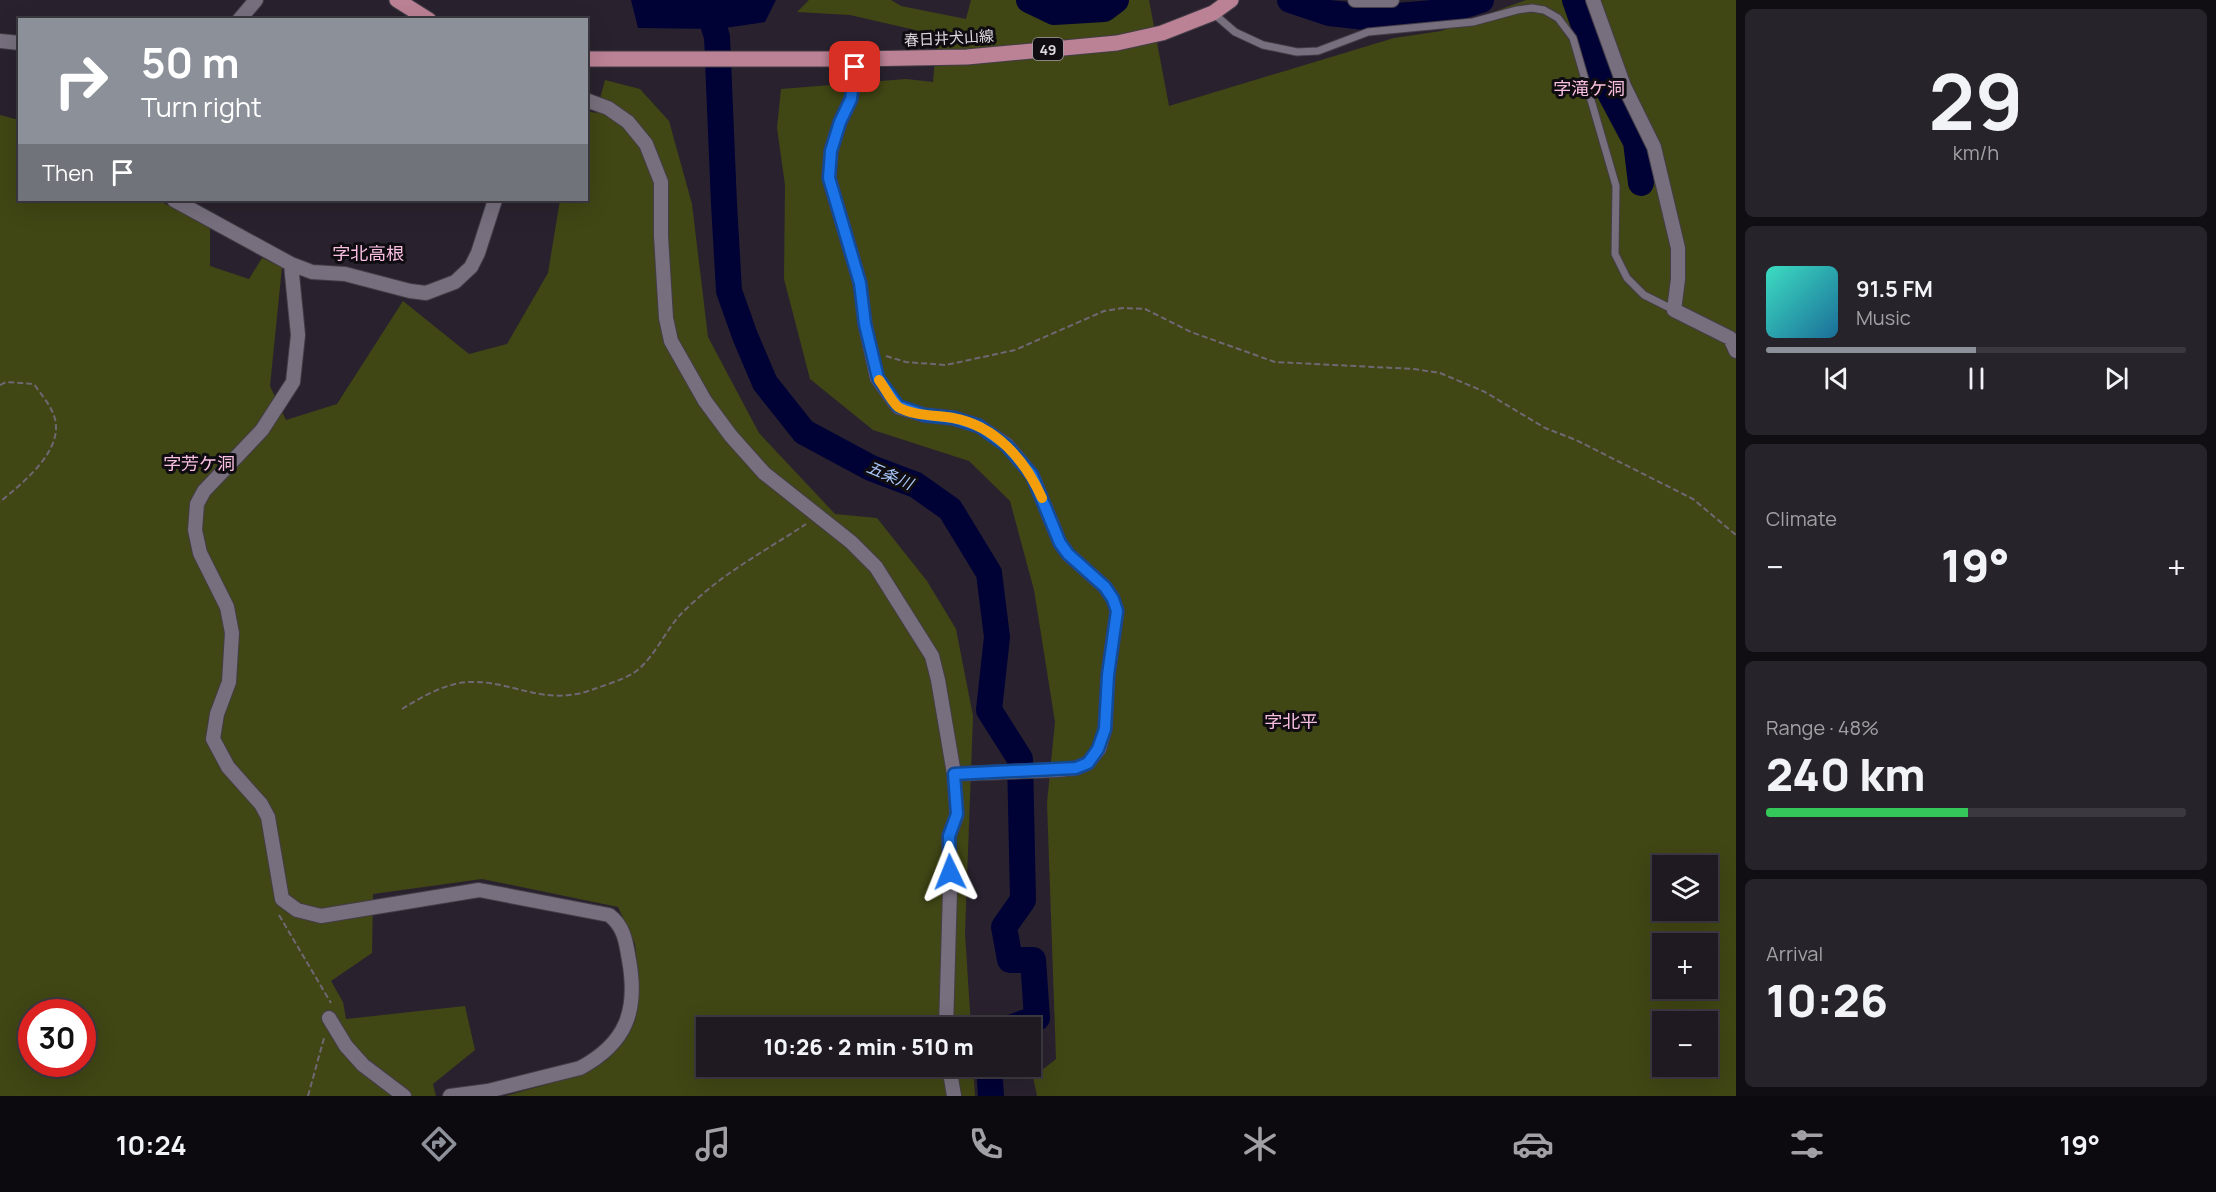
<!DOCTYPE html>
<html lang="en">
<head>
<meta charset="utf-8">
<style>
	body { margin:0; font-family:Manrope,"Noto Sans JP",sans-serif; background:#27232a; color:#f1f3f6; height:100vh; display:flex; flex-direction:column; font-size:22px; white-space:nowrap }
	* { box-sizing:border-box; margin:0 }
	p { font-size:20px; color:#a1a1a5 }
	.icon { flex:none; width:33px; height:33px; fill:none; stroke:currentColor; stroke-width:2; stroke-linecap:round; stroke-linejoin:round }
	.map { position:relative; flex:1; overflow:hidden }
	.panel { display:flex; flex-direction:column; gap:9px; padding:9px; background:#110e13; width:480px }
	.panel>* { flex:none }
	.hud { position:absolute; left:18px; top:18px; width:570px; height:183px; border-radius:0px; box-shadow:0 6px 24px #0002,0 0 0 2px #3c3840; background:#8c9099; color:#fff; overflow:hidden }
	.fabs { position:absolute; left:1652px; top:855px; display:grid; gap:12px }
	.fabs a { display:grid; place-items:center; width:66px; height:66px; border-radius:0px; background:#1f1a22; box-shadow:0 6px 24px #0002,0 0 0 2px #3c3840; font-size:30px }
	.speed { position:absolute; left:18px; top:999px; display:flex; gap:12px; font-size:30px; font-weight:700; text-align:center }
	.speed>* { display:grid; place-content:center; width:78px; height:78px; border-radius:50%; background:#1f1a22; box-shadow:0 6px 24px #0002,0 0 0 2px #3c3840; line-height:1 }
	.speed .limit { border:9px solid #d22; background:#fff; color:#111 }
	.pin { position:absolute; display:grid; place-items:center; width:51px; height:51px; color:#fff; margin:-26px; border-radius:12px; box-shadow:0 3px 9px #0006 }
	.me { position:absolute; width:66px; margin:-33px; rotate:358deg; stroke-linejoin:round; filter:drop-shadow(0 0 4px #0008) }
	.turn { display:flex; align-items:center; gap:21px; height:126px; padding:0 24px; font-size:27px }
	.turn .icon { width:78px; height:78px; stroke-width:2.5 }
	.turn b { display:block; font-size:42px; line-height:51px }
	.then { display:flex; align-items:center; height:57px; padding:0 24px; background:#0003; gap:12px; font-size:22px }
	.big { font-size:45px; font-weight:800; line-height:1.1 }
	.panel .widget { flex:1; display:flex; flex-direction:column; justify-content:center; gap:9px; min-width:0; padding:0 21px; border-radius:9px; background:#27232a }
	.panel .dial { align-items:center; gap:0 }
	.dial b { font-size:78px; line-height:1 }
	.song { display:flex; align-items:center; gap:18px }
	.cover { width:72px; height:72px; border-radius:9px; background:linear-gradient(135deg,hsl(170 70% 55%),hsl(200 70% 35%)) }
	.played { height:6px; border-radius:3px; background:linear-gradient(90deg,#8c9099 50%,#3c3840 50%) }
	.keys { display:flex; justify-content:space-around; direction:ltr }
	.heat { display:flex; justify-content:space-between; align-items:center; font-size:33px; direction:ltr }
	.charge { height:9px; border-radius:4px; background:linear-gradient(90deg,#34c759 48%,#3c3840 0) }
	.trip { position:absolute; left:696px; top:1017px; width:345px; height:60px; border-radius:0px; background:#1f1a22; box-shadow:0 6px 24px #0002,0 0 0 2px #3c3840; font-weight:800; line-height:60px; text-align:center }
	.tabs { display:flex; height:96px; justify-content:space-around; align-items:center; background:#0c0a0e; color:#a1a1a5 }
	.tabs .icon { width:42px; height:42px }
	.tabs .on { color:#8c9099 }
	.tabs b { font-size:27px; color:#f1f3f6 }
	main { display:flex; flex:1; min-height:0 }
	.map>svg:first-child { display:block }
</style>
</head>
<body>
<main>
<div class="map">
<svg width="1736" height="1096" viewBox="0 0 1736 1096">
	<rect width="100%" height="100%" fill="#29222e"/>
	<!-- green -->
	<path fill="#404614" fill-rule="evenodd" d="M809,0H891L901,6L966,19L971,0H1149L1169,106L1394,38L1441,31L1526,0H1736V1096H1037L1033,1077L1056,1059L1047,803L1055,722L1034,590L1010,501L969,461L873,430L810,379L784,279L785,185L777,128L781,89L906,79L933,82L937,35L850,15L797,12ZM1662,866H1707V910H1662ZM1662,944H1707V988H1662ZM1662,1022H1707V1066H1662Z
		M605,80L640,89L669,121L692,204L708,337L759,433L835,514L877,518L927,581L956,629L973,716L965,933L971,1027L706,1028V1066L973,1067L975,1096H505L577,1076L607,1060L635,1022L639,980L635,944L618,907L482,879L373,894L372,953L331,981L343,1002L346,1019L465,1006L475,1050L433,1084L436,1096H0V115L19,120L20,200H158L210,228V266L249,279L262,258L282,267L270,386L286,420L337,404L403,301L469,354L507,344L548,273L560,200H586L587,111L596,113ZM32,1012H82V1064H32Z"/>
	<!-- water -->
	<path fill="#000236" d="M631,0H776L765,22L718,29L638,28Z"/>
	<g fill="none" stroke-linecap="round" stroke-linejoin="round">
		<!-- river -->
		<path stroke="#000236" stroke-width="26" d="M706,0L717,37L724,204L729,291L745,336L765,383L804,432L871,468L916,485L950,509L989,573L997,637L989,710L1020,759L1023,900L1004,927L1010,960H1033L1037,1018L1010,1028
			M1029,0L1054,12L1104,9L1116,0
			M1290,0L1329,13L1374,18L1444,12L1481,0
			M1575,0L1603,80L1636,142L1641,183
			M989,1066L991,1096"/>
		<!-- service casing -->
		<g stroke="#433d47" stroke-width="9">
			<path id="service" d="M1213,13L1235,32L1263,45L1297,52L1318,51L1368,32L1473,22L1517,10L1532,8L1544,10L1558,18L1573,38L1616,186L1615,254L1627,278L1644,295L1674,310"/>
		</g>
		<!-- minor casing -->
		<g stroke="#433d47" stroke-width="16">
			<path id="minor" d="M1355,0H1392
				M1593,0L1624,86L1654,147L1678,248V279L1674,310L1730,338L1736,351
				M239,20L256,0
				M0,41L20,43
				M855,59V79L851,99L840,122L831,151L829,178L860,283L865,324L877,378L898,407L924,415L953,418L979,426L1007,445L1032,475L1060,543L1068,554L1105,587L1113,599L1117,611L1108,675L1105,729L1099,749L1088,763L1076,768L1057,770L954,774
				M586,100L608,108L628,122L646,144L661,182V236L666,318L671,341L705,401L731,436L764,473L851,542L876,567L932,656L938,680L954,774L957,815L949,836L950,890L946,1028
				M174,200L291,264L312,272L345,274L410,291L426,293L455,282L471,267L478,253L495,200
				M291,264L298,335L293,382L262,430L204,491L197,504L195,530L200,553L227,607L232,633L229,682L217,714L213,739L228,767L261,804L268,817L282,899L297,910L321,916L479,890L609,915C624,926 626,942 629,960C638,1010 627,1043 580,1068L488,1091L450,1096
				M329,1018L346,1046L363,1065L404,1096
				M949,1066L954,1096"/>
		</g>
		<!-- primary casing -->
		<g stroke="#433d47" stroke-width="17">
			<path id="primary" d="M397,0L429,20
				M586,59H855L967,57L1117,43L1162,33L1213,13L1231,0"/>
		</g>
		<!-- path -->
		<path stroke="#6e6873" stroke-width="2" stroke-dasharray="6 3" stroke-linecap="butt" d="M886,356L906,362L946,365L1015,350L1104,311L1123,308L1145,309L1191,332L1275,362L1414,369L1440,373L1485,392L1545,428L1576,440L1693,499L1736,535
			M0,385L6,382L34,384C40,393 48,402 52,411C70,447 23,482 0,502
			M402,709C422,697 445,683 469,682C513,680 544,708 594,689C606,685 621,680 632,674C653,661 664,632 681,614C691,604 703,593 715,584C743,562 776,544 806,524
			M279,915L331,1003
			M308,1096L324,1038"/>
		<!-- service -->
		<use href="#service" stroke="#776f7d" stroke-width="7"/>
		<!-- minor -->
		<use href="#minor" stroke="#776f7d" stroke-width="14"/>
		<!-- primary -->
		<use href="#primary" stroke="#bb8195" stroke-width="15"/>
	</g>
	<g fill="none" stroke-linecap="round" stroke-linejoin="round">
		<!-- route casing -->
		<g stroke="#114b97" stroke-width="15">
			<path id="route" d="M855,67L851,99L840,122L831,151L829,178L860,283L865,324L878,378L898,406L924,415L953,418L979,426L1007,446L1032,475L1060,543L1068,554L1105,587L1113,599L1117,611L1108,675L1105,729L1098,749L1088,763L1076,768L954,774L957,814L949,836L950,872"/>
		</g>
		<!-- route -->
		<use href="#route" stroke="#1a73e8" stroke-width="10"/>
		<!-- slow -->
		<path stroke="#f59e0b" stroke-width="10" d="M879,380C885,388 891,401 898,407C913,416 937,415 953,418C996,426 1025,460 1042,498"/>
	</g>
	<g text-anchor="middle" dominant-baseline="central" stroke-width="6" stroke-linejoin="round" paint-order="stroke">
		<!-- shield labels -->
		<rect fill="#100d12" stroke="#a29da4" stroke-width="1.5" x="1033" y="38" width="30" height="22" rx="4.5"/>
		<g font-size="14" font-weight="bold" fill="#e0dbe3">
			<text x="1048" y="49">49</text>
		</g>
		<!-- street labels -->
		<g font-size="15" fill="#e0dbe3" stroke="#100d12">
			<text transform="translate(949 38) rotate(-3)">春日井犬山線</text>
		</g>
		<!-- water labels -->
		<g font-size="16" font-style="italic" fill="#abc9fc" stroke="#100d12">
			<text transform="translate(890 475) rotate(23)">五条川</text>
		</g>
		<!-- quarter labels -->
		<g font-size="18" fill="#fabfe1" stroke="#100d12">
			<text x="1589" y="88">字滝ケ洞</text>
			<text x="368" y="253">字北高根</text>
			<text x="199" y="463">字芳ケ洞</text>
			<text x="1291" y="721">字北平</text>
		</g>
	</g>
</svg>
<div class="fabs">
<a><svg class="icon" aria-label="layers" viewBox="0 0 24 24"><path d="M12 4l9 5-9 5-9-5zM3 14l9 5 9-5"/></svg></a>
<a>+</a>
<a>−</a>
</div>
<div class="speed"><div class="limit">30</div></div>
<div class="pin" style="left:855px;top:67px;background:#d93025"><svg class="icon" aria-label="arrive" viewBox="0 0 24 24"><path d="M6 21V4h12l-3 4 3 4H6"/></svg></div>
<svg class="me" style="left:950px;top:872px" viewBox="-20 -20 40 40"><path d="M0-17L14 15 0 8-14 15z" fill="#1a73e8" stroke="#fff" stroke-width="4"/></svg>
<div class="trip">10:26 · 2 min · 510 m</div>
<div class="hud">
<div class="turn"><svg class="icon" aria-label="right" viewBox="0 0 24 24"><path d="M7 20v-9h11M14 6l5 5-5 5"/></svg><div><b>50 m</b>Turn right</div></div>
<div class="then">Then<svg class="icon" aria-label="arrive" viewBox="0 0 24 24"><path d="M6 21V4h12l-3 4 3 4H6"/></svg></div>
</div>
</div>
<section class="panel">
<div class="widget dial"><b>29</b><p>km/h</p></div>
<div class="widget">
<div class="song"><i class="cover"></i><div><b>91.5 FM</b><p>Music</p></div></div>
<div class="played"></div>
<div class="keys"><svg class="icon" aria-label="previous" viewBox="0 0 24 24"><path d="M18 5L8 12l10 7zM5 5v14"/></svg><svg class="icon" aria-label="pause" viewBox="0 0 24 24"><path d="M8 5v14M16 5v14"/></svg><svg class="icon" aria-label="next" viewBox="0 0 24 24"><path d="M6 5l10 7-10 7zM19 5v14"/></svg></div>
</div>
<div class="widget"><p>Climate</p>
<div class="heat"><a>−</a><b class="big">19°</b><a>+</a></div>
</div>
<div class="widget"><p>Range · 48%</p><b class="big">240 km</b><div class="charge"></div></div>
<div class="widget"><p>Arrival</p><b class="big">10:26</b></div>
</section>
</main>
<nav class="tabs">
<b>10:24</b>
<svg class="icon on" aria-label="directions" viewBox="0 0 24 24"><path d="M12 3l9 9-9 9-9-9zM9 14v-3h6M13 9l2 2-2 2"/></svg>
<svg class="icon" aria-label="music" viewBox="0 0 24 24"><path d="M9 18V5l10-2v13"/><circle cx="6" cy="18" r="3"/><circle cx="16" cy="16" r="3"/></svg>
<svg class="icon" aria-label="phone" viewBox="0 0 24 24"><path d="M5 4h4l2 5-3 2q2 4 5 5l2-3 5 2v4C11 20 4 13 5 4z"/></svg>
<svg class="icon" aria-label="climate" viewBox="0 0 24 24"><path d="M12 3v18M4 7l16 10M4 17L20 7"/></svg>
<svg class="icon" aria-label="car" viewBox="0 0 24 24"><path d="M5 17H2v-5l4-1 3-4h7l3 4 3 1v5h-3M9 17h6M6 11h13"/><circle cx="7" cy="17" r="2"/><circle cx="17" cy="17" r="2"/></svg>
<svg class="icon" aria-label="filters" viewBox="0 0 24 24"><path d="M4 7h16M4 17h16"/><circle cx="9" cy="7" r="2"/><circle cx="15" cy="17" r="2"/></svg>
<b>19°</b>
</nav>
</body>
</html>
